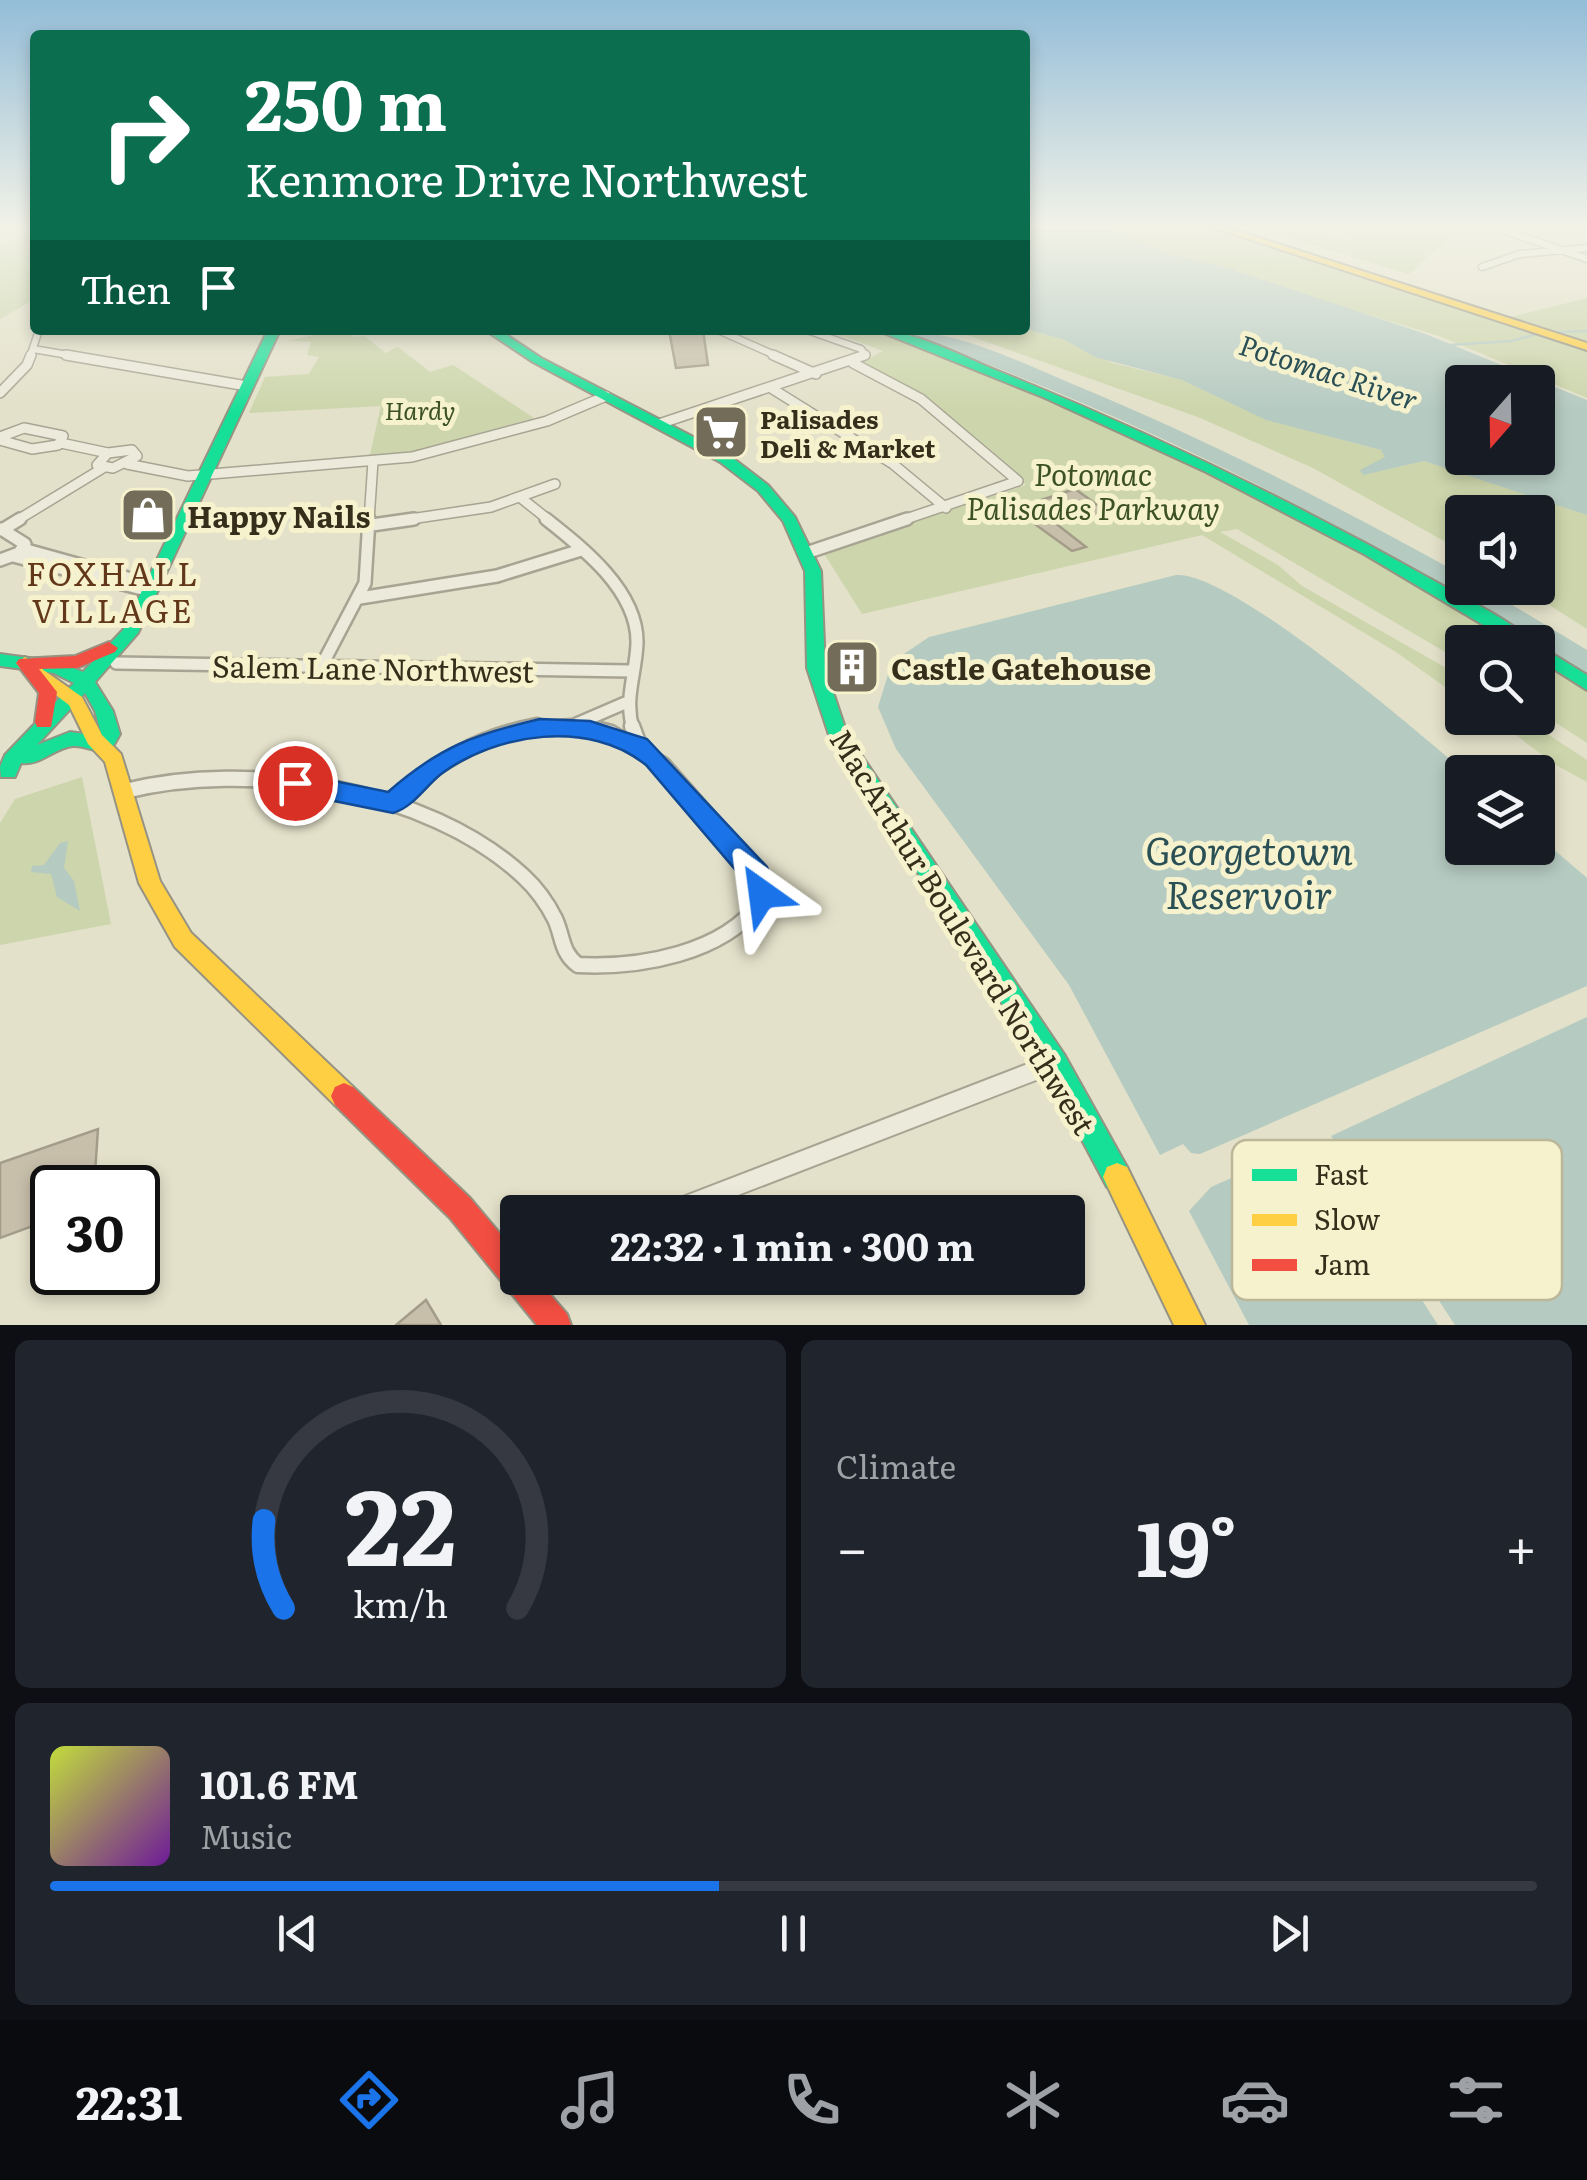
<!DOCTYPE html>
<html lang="en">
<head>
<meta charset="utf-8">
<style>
	body { margin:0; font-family:Literata,serif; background:#20242c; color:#f1f3f6; height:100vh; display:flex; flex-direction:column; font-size:38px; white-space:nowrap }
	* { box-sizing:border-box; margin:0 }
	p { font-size:32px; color:#9ea1a6 }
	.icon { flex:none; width:55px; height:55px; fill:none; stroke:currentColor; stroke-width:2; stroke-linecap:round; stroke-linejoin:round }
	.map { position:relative; height:1325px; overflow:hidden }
	.panel { display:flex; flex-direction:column; gap:15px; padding:15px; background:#0d0f14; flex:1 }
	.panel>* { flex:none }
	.guide { position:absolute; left:30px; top:30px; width:1000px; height:305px; border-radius:10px; box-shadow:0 5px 15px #0003; background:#0b6e4f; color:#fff; overflow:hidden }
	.needle { width:65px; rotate:200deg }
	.tools { position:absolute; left:1445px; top:365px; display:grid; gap:20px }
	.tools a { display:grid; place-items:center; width:110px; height:110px; border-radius:10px; background:#171b24; box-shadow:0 5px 15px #0003; font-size:50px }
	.speed { position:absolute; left:30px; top:1165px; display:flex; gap:20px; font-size:50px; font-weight:700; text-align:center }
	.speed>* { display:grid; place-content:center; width:130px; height:130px; border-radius:50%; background:#171b24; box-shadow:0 5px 15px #0003; line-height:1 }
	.speed .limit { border:5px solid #111; border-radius:15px; background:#fff; color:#111 }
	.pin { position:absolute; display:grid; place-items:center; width:85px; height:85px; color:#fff; margin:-42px; border:5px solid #fff; border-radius:50%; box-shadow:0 2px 10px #0007 }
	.me { position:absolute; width:110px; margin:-55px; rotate:329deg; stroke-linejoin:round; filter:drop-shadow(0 0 8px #0008) }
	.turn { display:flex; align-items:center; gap:35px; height:210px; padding:0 50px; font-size:45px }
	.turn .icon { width:130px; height:130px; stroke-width:2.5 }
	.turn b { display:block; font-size:70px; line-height:85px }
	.then { display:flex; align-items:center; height:95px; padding:0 50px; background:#0003; gap:20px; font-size:38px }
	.big { font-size:75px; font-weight:700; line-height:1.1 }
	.panel .widget { flex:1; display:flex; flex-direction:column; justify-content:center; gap:15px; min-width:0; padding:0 35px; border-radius:15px; background:#20242c }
	.panel .dial { align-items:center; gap:0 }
	.dial svg { height:260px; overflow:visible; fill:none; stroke:#363941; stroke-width:7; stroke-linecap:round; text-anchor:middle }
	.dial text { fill:#f1f3f6; stroke:none }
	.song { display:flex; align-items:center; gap:30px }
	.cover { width:120px; height:120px; border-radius:15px; background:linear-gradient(135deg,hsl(70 70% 55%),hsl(280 70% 35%)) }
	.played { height:10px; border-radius:5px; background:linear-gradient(90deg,#1a73e8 45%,#363941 45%) }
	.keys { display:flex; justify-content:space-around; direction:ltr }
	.heat { display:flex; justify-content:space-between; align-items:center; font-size:55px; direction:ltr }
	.panel .tiles { flex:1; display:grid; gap:15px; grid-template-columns:1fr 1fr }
	.widget:last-child { grid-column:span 2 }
	.trip { position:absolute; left:500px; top:1195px; width:585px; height:100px; border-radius:10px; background:#171b24; box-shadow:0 5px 15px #0003; font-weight:700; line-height:100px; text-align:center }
	.tab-bar { display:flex; height:160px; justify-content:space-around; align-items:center; background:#090b0e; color:#9ea1a6 }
	.tab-bar .icon { width:70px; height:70px }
	.tab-bar .on { color:#1a73e8 }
	.tab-bar b { font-size:45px; color:#f1f3f6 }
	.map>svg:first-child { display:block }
</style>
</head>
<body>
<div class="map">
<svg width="1587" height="1325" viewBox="0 0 1587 1325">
	<rect width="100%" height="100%" fill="#e3e1c9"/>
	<!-- green -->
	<path fill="#ccd5ab" d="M1104,227H1204L1358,273L1495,321L1587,298V398L1442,337L1169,254Z
		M1253,227H1289L1350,242L1360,227H1436L1450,238L1409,274Z
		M35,233V299L0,319V245Z
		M1025,329L1065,340L1113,363L1182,380L1267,420L1381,450L1386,454L1379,471L1424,461L1441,464L1587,515V629L1523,588H1538V512H1462V551L1313,468L1198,417L953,330Z
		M313,330H352V337L365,336L385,353L398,347L430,372L453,365L534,418L415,451L370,455L381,406L249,413L265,377L309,374L319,357L307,355L311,342L288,341L314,335Z
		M826,330H875L973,365L1173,453L1415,580L1514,642H1462V662L1237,529L1220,532L1278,565L1302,586L1462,677V699L1396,652L1202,535L862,614L823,552L1026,485L922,394L862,362L883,351Z
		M1538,658L1587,691V743L1538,711Z
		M1493,718H1523L1587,760V782L1556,765Z
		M82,777L111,924L0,945V823L15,799Z"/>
	<!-- water -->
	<path fill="#b5cac1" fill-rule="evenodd" d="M1025,227H1104L1169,254L1221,266L1423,333L1587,400V515L1424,461L1363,475L1360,470L1385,457L1381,450L1266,420L1182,380L1095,357L1065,340L1025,329ZM1462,382H1538V458H1462Z
		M896,330C955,330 1016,360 1070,383C1206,439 1334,504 1462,575V588H1484L1587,650V675C1370,533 1140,417 896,330Z
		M1176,575C1231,571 1418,732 1465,772L1462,848H1538V836L1587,878V986L1200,1154L1191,1153L1183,1144L1160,1155L1069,985L896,749L878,707L892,662L929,637Z
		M68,841L64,868L74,881L80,911L57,897L51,874L31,872L32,866L44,865L60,843Z
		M1587,1017V1325H1455L1331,1136Z
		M1316,1141L1322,1145L1438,1325H1249L1189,1211L1211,1187Z"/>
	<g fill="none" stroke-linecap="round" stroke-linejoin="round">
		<!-- stream -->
		<path stroke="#b5cac1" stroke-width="2.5" d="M1557,332L1587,331
			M1449,345L1511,341L1537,334"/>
	</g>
	<!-- building -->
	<path fill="#c7bfaa" stroke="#a39c89" stroke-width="2.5" d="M669,330H703L708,365L676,368Z
		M1075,489L1113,516L1100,520L1073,501L1041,512L1086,547L1072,551L1014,509Z
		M837,657H866L867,678L842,677L835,683Z
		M98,1129L94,1188H52V1219L0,1238V1163Z
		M426,1300L441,1325H396Z"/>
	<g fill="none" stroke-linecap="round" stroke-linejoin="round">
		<!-- street-far4 casing -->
		<g stroke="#a8a493" stroke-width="9">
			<path id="street-far4" d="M1500,229L1587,259
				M1482,267L1520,254L1587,248
				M718,330L779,357
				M807,330L861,349L865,355L858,357
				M33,349L80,357
				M30,357L39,330"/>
		</g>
		<!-- street-far3 casing -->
		<g stroke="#a8a493" stroke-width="12">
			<path id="street-far3" d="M66,355L247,386
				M773,355L816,374
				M853,363L921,399L1018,481L900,521
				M771,388L893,464L946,508
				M0,393L27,365L31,355
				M659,424L865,355
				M0,437L24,428L63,436L58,445L32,449L0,440
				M61,443L108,453
				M132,450L137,456L113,468L97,465L108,453Z
				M127,464L188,476L412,457L547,421L606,396
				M521,498L550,521
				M16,521L103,468
				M369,521L373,461
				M397,521L491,507L555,484"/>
		</g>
		<!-- street-far2 casing -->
		<g stroke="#a8a493" stroke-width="16">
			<path id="street-far2" d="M546,519C583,548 638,591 637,643C636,674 624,698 633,729
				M372,525L414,519
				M2,530L20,519
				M23,549L149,584
				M806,553L907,519
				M13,556L150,591
				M0,560L19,553L25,544L1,529
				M360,598L497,576L581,550
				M116,663L630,671
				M322,665L365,583L369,519
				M574,725L625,703
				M524,729L578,725L595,729"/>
		</g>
		<!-- street-far1 casing -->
		<g stroke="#a8a493" stroke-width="19">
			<path id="street-far1" d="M632,726L639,745
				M125,791C248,760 427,787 523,876C535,887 547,903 555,919C563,936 561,953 578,965C639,968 724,954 761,901L758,880L747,860L663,765L611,733L584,726
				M393,803C435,762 479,737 537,726"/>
		</g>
		<!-- street casing -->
		<g stroke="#a8a493" stroke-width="22">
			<path id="street" d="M669,1212L1055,1063"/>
		</g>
		<!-- fast casing -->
		<g stroke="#979383" stroke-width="4">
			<path id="fast" d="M268,330H280L138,633L95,682L113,711L120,734C116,741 113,749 105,751C94,752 83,745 73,746C54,748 40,766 21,763L15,777H1L0,767L5,755L74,683L54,673L0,666V654L58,662L83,672L123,630ZM85,693L95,711L101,733L99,736L70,732L37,745Z
				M485,330H499L541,358L730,456L768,485L795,517L821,571L825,668L847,734L1064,1054L1127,1167L1131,1177L1127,1187L1117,1191L1107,1187L1046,1072L829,735L807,668L805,571L783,521L758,491L720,462L533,362Z
				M876,330C913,330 963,357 998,371C1149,432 1294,502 1436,582C1462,597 1514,622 1533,642H1512L1364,554L1206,472L1045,398Z
				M1538,645L1587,675V690L1538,659Z"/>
		</g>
		<!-- slow casing -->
		<g stroke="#979383" stroke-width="4">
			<path id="slow" d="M1212,227H1225L1587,343V350Z
				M25,657L82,697L102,735L121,754L160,881L191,933L353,1087L357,1096L353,1105L344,1109L335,1105L175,947L139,883L105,762L88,744L69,705L19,667L16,663Z
				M1117,1163L1127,1167L1205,1325H1174L1103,1177L1107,1167Z"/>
		</g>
		<!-- jam casing -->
		<g stroke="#979383" stroke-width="4">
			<path id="jam" d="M109,642L118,648L115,652L77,668L39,669L57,692L51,727H37L35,722L39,693L16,663L19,659L75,656Z
				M344,1083L353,1087L470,1198L518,1255V1278H536L567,1314L571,1325H537L450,1218L335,1105L331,1096L335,1087Z"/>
		</g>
		<!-- street-far4 -->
		<use href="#street-far4" stroke="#ebeadb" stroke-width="6"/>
		<!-- street-far3 -->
		<use href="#street-far3" stroke="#ebeadb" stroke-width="9"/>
		<!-- street-far2 -->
		<use href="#street-far2" stroke="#ebeadb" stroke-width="11"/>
		<!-- street-far1 -->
		<use href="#street-far1" stroke="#ebeadb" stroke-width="14"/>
		<!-- street -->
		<use href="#street" stroke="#ebeadb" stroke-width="18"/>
		<!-- fast -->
		<use href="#fast" fill="#16e098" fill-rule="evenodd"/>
		<!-- slow -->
		<use href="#slow" fill="#ffcf43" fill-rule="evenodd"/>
		<!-- jam -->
		<use href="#jam" fill="#f24e42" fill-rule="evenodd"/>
	</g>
	<!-- sky -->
	<linearGradient id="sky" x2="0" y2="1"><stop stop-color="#93bdd8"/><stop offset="0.55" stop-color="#f2f2e7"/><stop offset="1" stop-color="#f2f2e7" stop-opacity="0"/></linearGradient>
	<rect width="1587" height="412" fill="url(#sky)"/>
	<!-- route -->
	<path fill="#1a73e8" stroke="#114b97" stroke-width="2.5" d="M540,719L590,721L647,739L767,867L777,894L773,902H752L744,880L646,765C590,719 496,733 441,774C425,787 413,807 393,813L295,793L282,783L295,773L388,792C439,747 475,734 540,719Z"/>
	<!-- icons -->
	<defs>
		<g id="supermarket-square" transform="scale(2.875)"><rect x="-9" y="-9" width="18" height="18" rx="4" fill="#736c58" stroke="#f6f2cd"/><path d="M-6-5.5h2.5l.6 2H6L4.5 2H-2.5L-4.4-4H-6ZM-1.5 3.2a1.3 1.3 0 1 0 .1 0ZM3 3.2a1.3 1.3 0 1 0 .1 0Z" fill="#fff"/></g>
		<g id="shop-square" transform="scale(2.875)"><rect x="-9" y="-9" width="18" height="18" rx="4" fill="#736c58" stroke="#f6f2cd"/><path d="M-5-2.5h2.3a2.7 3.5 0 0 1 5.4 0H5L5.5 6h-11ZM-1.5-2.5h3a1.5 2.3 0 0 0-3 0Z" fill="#fff"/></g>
		<g id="building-square" transform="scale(2.875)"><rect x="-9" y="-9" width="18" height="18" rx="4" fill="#736c58" stroke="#f6f2cd"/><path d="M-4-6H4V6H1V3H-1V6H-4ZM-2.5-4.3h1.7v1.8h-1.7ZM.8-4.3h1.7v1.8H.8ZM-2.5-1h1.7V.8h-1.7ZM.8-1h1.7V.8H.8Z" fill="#fff"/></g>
	</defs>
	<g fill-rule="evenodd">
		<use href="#supermarket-square" x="721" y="432"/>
		<use href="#shop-square" x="148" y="515"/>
		<use href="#building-square" x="852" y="667"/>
	</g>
	<g text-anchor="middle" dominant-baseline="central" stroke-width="10" stroke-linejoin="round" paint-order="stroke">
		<!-- far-park labels -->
		<g font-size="25" font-style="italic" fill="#3c5222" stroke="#f6f2cd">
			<text x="420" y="409">Hardy</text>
		</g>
		<!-- far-poi labels -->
		<g font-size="25" font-weight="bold" fill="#362d1b" stroke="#f6f2cd" text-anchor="start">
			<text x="760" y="418">Palisades<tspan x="760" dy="29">Deli &amp; Market</tspan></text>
		</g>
		<!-- far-water labels -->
		<g font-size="28" font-style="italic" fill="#2a5056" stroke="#f6f2cd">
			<text transform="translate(1329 371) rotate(18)">Potomac River</text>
		</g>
		<!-- park labels -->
		<g font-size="30" font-style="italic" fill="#3c5222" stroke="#f6f2cd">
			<text x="1093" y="473">Potomac<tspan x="1093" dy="34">Palisades Parkway</tspan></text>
		</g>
		<!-- poi labels -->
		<g font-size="30" font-weight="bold" fill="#362d1b" stroke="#f6f2cd" text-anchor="start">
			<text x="187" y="515">Happy Nails</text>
			<text x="891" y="667">Castle Gatehouse</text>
		</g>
		<!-- street labels -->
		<g font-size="30" fill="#362d1b" stroke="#f6f2cd">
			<text transform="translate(373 667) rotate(1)">Salem Lane Northwest</text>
			<text transform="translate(964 931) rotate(58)">MacArthur Boulevard Northwest</text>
		</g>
		<!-- neighbourhood labels -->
		<g font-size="32" letter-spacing="2.5" fill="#63381a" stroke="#f6f2cd">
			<text x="113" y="572">FOXHALL<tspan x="113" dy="37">VILLAGE</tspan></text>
		</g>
		<!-- near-water labels -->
		<g font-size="38" font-style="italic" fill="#2a5056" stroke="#f6f2cd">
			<text x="1249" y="848">Georgetown<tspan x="1249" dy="44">Reservoir</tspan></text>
		</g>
	</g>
	<!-- legend -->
	<rect x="1232" y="1140" width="330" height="160" rx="15" fill="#f6f2cd" stroke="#bcb798" stroke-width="2.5"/>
	<rect x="1252" y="1169" width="45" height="12" fill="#16e098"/>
	<rect x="1252" y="1214" width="45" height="12" fill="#ffcf43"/>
	<rect x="1252" y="1259" width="45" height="12" fill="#f24e42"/>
	<g font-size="28" fill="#362d1b">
		<text x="1314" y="1185">Fast</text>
		<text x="1314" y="1230">Slow</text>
		<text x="1314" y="1275">Jam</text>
	</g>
</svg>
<div class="tools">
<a><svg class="needle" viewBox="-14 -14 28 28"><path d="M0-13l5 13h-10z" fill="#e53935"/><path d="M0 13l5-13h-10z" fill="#9ea1a6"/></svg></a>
<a><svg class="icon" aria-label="sound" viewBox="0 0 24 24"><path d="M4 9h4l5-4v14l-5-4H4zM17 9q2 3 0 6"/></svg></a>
<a><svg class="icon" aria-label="search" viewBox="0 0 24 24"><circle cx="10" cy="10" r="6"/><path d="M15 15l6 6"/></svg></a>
<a><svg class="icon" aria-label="layers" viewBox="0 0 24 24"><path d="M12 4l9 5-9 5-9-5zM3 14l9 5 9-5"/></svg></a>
</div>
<div class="speed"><div class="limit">30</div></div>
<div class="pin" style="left:295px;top:783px;background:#d93025"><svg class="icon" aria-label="arrive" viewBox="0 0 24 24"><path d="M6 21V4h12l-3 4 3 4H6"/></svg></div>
<svg class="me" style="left:762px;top:894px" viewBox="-20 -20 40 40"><path d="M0-17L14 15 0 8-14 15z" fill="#1a73e8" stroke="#fff" stroke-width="4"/></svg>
<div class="trip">22:32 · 1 min · 300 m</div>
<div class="guide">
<div class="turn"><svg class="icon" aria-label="right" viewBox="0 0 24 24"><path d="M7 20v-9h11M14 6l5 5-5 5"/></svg><div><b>250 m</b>Kenmore Drive Northwest</div></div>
<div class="then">Then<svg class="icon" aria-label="arrive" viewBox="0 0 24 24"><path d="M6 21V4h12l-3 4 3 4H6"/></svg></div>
</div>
</div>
<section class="panel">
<div class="tiles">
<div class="widget dial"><svg viewBox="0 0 100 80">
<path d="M14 69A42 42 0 1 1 86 69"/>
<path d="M14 69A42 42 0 0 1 8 42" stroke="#1a73e8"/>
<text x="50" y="56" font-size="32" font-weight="700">22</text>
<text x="50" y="72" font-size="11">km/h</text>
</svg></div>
<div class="widget"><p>Climate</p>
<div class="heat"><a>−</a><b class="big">19°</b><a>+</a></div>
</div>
<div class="widget">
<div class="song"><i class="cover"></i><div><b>101.6 FM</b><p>Music</p></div></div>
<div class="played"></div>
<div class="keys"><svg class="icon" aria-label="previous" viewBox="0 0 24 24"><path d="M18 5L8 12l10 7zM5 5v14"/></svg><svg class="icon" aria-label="pause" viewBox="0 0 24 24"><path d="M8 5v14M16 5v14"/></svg><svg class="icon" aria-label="next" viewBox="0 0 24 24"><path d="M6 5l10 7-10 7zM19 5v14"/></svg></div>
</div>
</div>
</section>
<nav class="tab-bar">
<b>22:31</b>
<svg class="icon on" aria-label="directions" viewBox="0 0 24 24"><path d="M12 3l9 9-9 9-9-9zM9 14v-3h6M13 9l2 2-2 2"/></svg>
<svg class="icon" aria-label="music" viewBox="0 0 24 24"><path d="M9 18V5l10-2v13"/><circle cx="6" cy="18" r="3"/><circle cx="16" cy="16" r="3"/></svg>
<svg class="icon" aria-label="phone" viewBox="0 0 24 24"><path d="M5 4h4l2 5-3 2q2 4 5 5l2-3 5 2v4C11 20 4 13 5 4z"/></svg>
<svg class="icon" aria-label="climate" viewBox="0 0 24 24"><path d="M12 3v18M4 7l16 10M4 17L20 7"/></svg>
<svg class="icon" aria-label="car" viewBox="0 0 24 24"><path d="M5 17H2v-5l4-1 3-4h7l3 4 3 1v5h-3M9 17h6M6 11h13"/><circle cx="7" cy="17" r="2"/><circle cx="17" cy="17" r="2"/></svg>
<svg class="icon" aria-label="filters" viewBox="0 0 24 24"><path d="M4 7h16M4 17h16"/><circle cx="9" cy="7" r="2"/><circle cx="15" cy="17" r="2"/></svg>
</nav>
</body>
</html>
